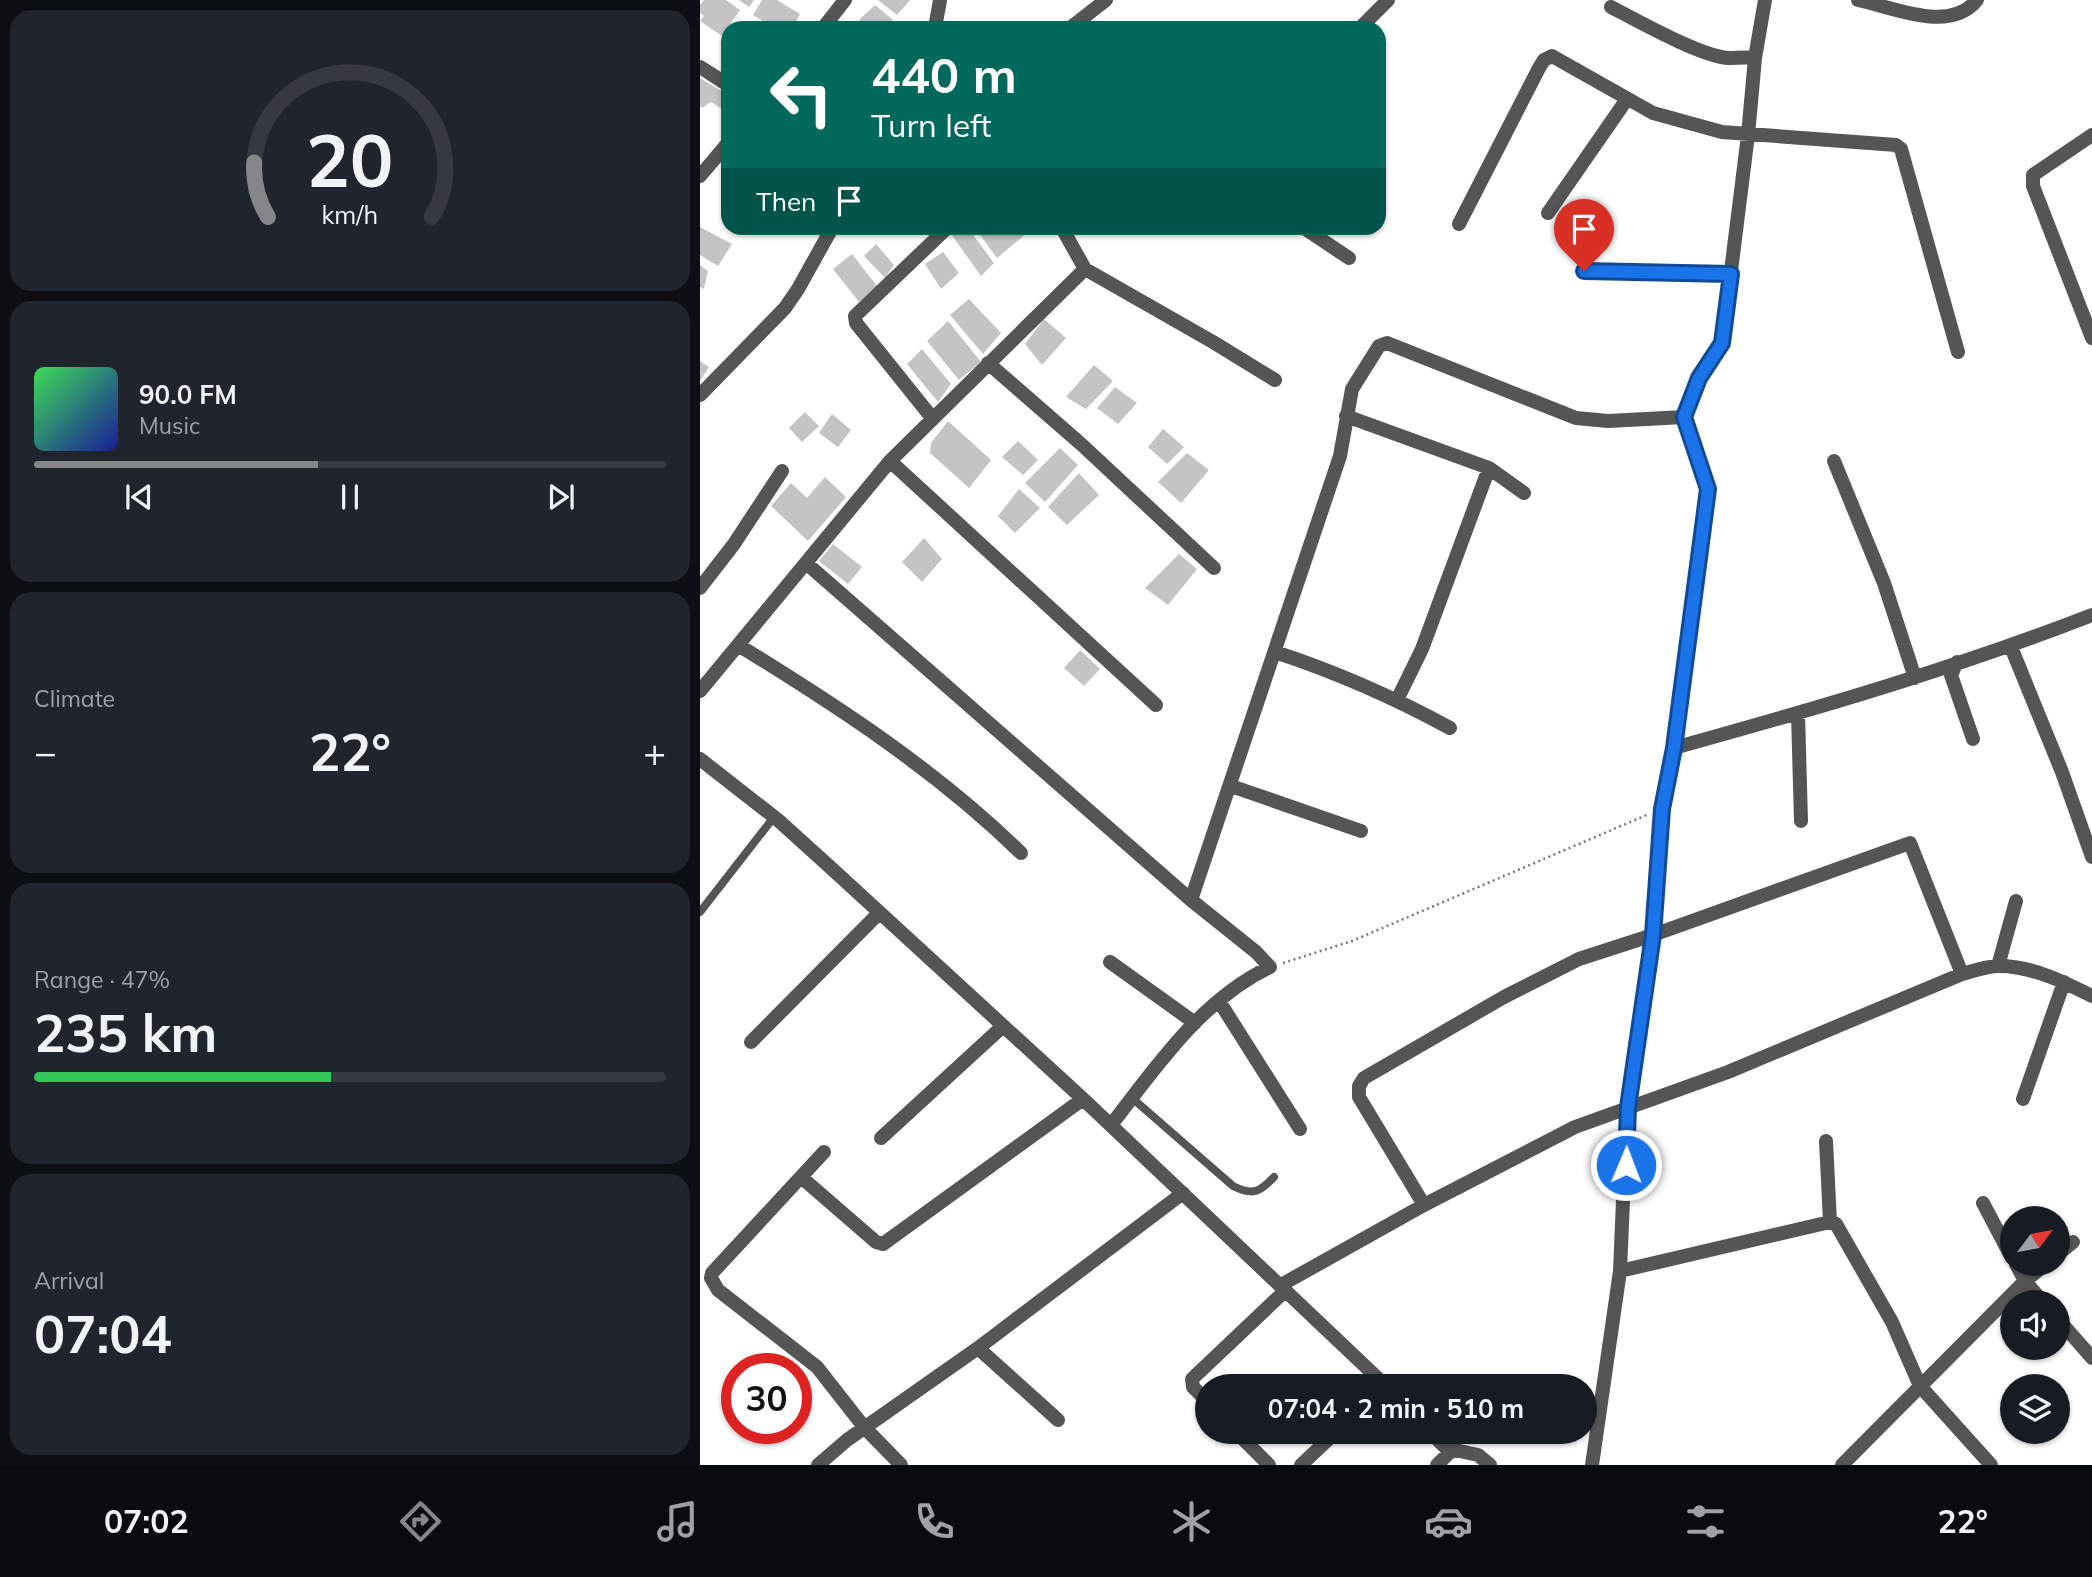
<!DOCTYPE html>
<html lang="en">
<head>
<meta charset="utf-8">
<style>
	body { margin:0; font-family:Mulish,sans-serif; background:#20242c; color:#f1f3f6; height:100vh; display:flex; flex-direction:column; font-size:26px; white-space:nowrap }
	* { box-sizing:border-box; margin:0 }
	p { font-size:23px; color:#9ea1a6 }
	.icon { flex:none; width:38px; height:38px; fill:none; stroke:currentColor; stroke-width:2; stroke-linecap:round; stroke-linejoin:round }
	.map { position:relative; flex:1; overflow:hidden }
	.details { display:flex; flex-direction:column; gap:10px; padding:10px; background:#0d0f14; width:700px }
	.details>* { flex:none }
	.guide { position:absolute; left:21px; top:21px; width:665px; height:214px; border-radius:21px; box-shadow:0 2px 5px #0004; background:#00695c; color:#fff; overflow:hidden }
	.needle { width:46px; rotate:58deg }
	.tools { position:absolute; left:1300px; top:1206px; display:grid; gap:14px }
	.tools a { display:grid; place-items:center; width:70px; height:70px; border-radius:50%; background:#171b24; box-shadow:0 2px 5px #0004; font-size:35px }
	.speed { position:absolute; left:21px; top:1353px; display:flex; gap:14px; font-size:35px; font-weight:700; text-align:center }
	.speed>* { display:grid; place-content:center; width:91px; height:91px; border-radius:50%; background:#171b24; box-shadow:0 2px 5px #0004; line-height:1 }
	.speed .limit { border:10px solid #d22; background:#fff; color:#111 }
	.pin { position:absolute; display:grid; place-items:center; width:60px; height:60px; color:#fff; margin:-72px -30px; border-radius:50% 50% 50% 0; rotate:-45deg; box-shadow:0 0 7px #0007 }
	.pin .icon { rotate:45deg }
	.me { position:absolute; width:77px; margin:-38px; rotate:1deg; stroke-linejoin:round; filter:drop-shadow(0 0 5px #0008) }
	.turn { display:flex; align-items:center; gap:24px; height:147px; padding:0 35px; font-size:32px }
	.turn .icon { width:91px; height:91px; stroke-width:2.5 }
	.turn b { display:block; font-size:49px; line-height:60px }
	.then { display:flex; align-items:center; height:66px; padding:0 35px; background:#0003; gap:14px; font-size:26px }
	.big { font-size:52px; font-weight:700; line-height:1.1 }
	.details .card { flex:1; display:flex; flex-direction:column; justify-content:center; gap:10px; min-width:0; padding:0 24px; border-radius:21px; background:#20242c }
	.details .dial { align-items:center; gap:0 }
	.dial svg { height:182px; overflow:visible; fill:none; stroke:#363941; stroke-width:7; stroke-linecap:round; text-anchor:middle }
	.dial text { fill:#f1f3f6; stroke:none }
	.song { display:flex; align-items:center; gap:21px }
	.cover { width:84px; height:84px; border-radius:10px; background:linear-gradient(135deg,hsl(130 70% 55%),hsl(240 70% 35%)) }
	.played { height:7px; border-radius:4px; background:linear-gradient(90deg,#858687 45%,#363941 45%) }
	.keys { display:flex; justify-content:space-around; direction:ltr }
	.heat { display:flex; justify-content:space-between; align-items:center; font-size:38px; direction:ltr }
	.charge { height:10px; border-radius:5px; background:linear-gradient(90deg,#34c759 47%,#363941 0) }
	.trip { position:absolute; left:495px; top:1374px; width:402px; height:70px; border-radius:35px; background:#171b24; box-shadow:0 2px 5px #0004; font-weight:700; line-height:70px; text-align:center }
	.tabs { display:flex; height:112px; justify-content:space-around; align-items:center; background:#090b0e; color:#9ea1a6 }
	.tabs .icon { width:49px; height:49px }
	.tabs .selected { color:#858687 }
	.tabs b { font-size:32px; color:#f1f3f6 }
	main { display:flex; flex:1; min-height:0 }
	.map>svg:first-child { display:block }
</style>
</head>
<body>
<main>
<section class="details">
<div class="card dial"><svg viewBox="0 0 100 80">
<path d="M14 69A42 42 0 1 1 86 69"/>
<path d="M14 69A42 42 0 0 1 8 45" stroke="#858687"/>
<text x="50" y="56" font-size="32" font-weight="700">20</text>
<text x="50" y="72" font-size="11">km/h</text>
</svg></div>
<div class="card">
<div class="song"><i class="cover"></i><div><b>90.0 FM</b><p>Music</p></div></div>
<div class="played"></div>
<div class="keys"><svg class="icon" aria-label="previous" viewBox="0 0 24 24"><path d="M18 5L8 12l10 7zM5 5v14"/></svg><svg class="icon" aria-label="pause" viewBox="0 0 24 24"><path d="M8 5v14M16 5v14"/></svg><svg class="icon" aria-label="next" viewBox="0 0 24 24"><path d="M6 5l10 7-10 7zM19 5v14"/></svg></div>
</div>
<div class="card"><p>Climate</p>
<div class="heat"><a>−</a><b class="big">22°</b><a>+</a></div>
</div>
<div class="card"><p>Range · 47%</p><b class="big">235 km</b><div class="charge"></div></div>
<div class="card"><p>Arrival</p><b class="big">07:04</b></div>
</section>
<div class="map">
<svg width="1392" height="1465" viewBox="0 0 1392 1465">
	<rect width="100%" height="100%" fill="#fff"/>
	<!-- building -->
	<path fill="#c4c4c4" d="M4,0H26L40,10L22,36L0,21L4,16L0,13V5Z
		M39,0H54L49,7Z
		M62,0H77L100,14L92,28H74L53,15Z
		M178,0H210L197,15Z
		M175,5L193,20L186,28H158L160,19Z
		M0,78L28,95V113L11,102L2,108L0,106Z
		M0,227L32,244L18,266L0,255Z
		M261,228H268L294,263L281,276L251,234Z
		M275,228H333L297,258Z
		M176,244L194,265L185,278L164,256Z
		M243,252L259,273L241,289L225,264Z
		M152,254L177,286L159,302L133,269Z
		M0,265L8,271L4,289L0,287Z
		M269,299L301,333L283,354L250,315Z
		M344,319L366,338L342,365L325,344Z
		M248,321L281,362L259,380L227,341Z
		M222,349L251,384L238,402L207,364Z
		M0,361L9,367L0,381Z
		M394,365L413,381L386,409L366,397Z
		M415,387L437,403L418,424L397,408Z
		M105,412L119,426L102,442L89,428Z
		M132,414L151,430L138,447L119,433Z
		M248,421L291,460L269,488L230,453L231,443Z
		M463,429L484,447L467,464L448,447Z
		M318,441L338,460L323,475L302,457Z
		M360,448L378,465L345,502L325,483Z
		M487,453L509,470L481,503L458,482Z
		M379,473L399,495L367,525L348,507Z
		M125,477L146,497L108,541L71,506L91,483L107,498Z
		M319,489L340,508L315,533L298,516Z
		M224,538L242,559L222,582L202,562Z
		M133,544L162,567L148,584L119,561Z
		M479,554L497,569L468,605L445,588Z
		M380,650L400,669L384,686L364,668Z"/>
	<g fill="none" stroke-linecap="round" stroke-linejoin="round">
		<!-- path -->
		<path stroke="#777" stroke-width="2.5" stroke-dasharray="2 3.5" stroke-linecap="butt" d="M583,963L652,941L949,814"/>
		<!-- lane -->
		<path stroke="#555" stroke-width="8" d="M0,912L74,817
			M432,1098L533,1186C553,1196 560,1192 574,1177"/>
		<!-- street -->
		<path stroke="#555" stroke-width="14" d="M1158,0C1193,7 1250,34 1277,0
			M911,7C938,21 1000,56 1028,58C1037,58 1046,57 1055,58
			M123,28L145,0
			M235,28L240,0
			M370,28L406,0
			M660,28L688,0
			M0,67L28,85
			M1392,135L1333,175V186L1392,338
			M0,176L28,143
			M848,213L927,99
			M759,224L839,68L844,60L852,56L953,113L1022,132L1196,145L1201,149L1258,352
			M362,228L385,269L513,342L575,380
			M604,228L649,258
			M884,271L1031,274
			M288,363L381,444L514,568
			M0,395L85,308L98,289L132,228
			M646,416L789,468L824,493
			M233,419L156,323L155,316L247,228
			M190,461L456,705
			M1134,461L1184,583L1215,678
			M106,563L491,900L556,952L570,967C501,1000 456,1067 411,1125
			M0,588L34,544L82,471
			M38,645C139,707 237,771 321,853
			M1311,647L1362,772L1392,857
			M575,652C636,672 693,697 750,728
			M1257,662L1251,675L1273,739
			M0,691L190,461L385,269
			M697,700L722,649L789,468
			M1098,714L1101,821
			M974,748C1115,709 1256,668 1392,615
			M0,759L78,820L130,867L383,1099L686,1386
			M531,786L661,831
			M491,900L640,456L652,389L679,346L687,343L876,418L908,421L984,417
			M410,962L495,1023
			M1298,966L1316,901
			M519,1001L600,1129
			M51,1042L179,913
			M1323,1099L1364,982
			M181,1138L302,1027
			M1126,1141L1130,1222
			M124,1152L12,1273L11,1278L18,1290L117,1367L164,1427L201,1465
			M101,1177L176,1242L183,1244L383,1099
			M1283,1203L1312,1258
			M724,1205L659,1097V1086L664,1078L804,997L879,959L953,935L1210,843L1262,974
			M1358,1254L1373,1242
			M1316,1264L1325,1281L1343,1302
			M920,1271L1130,1222L1136,1224L1192,1322L1220,1386L1291,1465
			M581,1285L724,1205L875,1127L1028,1072L1262,974C1273,971 1287,966 1299,966C1332,966 1364,982 1392,996
			M1358,1319L1392,1358
			M278,1348L358,1420
			M508,1402L493,1387L492,1379L586,1290
			M536,1432L569,1465
			M730,1432L746,1448L778,1455L790,1465
			M118,1465L147,1440L278,1348L483,1193
			M601,1465L636,1432
			M737,1465L751,1451
			M892,1465L920,1271L927,1107L953,935L962,809L974,748L1008,489L984,417L999,378L1022,343L1048,135L1055,58L1065,0
			M1142,1465L1325,1281L1346,1264"/>
	</g>
	<g fill="none" stroke-linecap="round" stroke-linejoin="round">
		<!-- route casing -->
		<g stroke="#114b97" stroke-width="18">
			<path id="route" d="M884,271L1031,274L1022,343L999,378L984,417L1008,489L974,748L962,809L953,935L928,1107L926,1165"/>
		</g>
		<!-- route -->
		<use href="#route" stroke="#1a73e8" stroke-width="12"/>
	</g>
</svg>
<div class="tools">
<a><svg class="needle" viewBox="-14 -14 28 28"><path d="M0-13l5 13h-10z" fill="#e53935"/><path d="M0 13l5-13h-10z" fill="#9ea1a6"/></svg></a>
<a><svg class="icon" aria-label="sound" viewBox="0 0 24 24"><path d="M4 9h4l5-4v14l-5-4H4zM17 9q2 3 0 6"/></svg></a>
<a><svg class="icon" aria-label="layers" viewBox="0 0 24 24"><path d="M12 4l9 5-9 5-9-5zM3 14l9 5 9-5"/></svg></a>
</div>
<div class="speed"><div class="limit">30</div></div>
<div class="pin" style="left:884px;top:271px;background:#d93025"><svg class="icon" aria-label="arrive" viewBox="0 0 24 24"><path d="M6 21V4h12l-3 4 3 4H6"/></svg></div>
<svg class="me" style="left:926px;top:1165px" viewBox="-20 -20 40 40"><circle r="17" fill="#1a73e8" stroke="#fff" stroke-width="3"/><path d="M0-11L8 9 0 5-8 9z" fill="#fff"/></svg>
<div class="trip">07:04 · 2 min · 510 m</div>
<div class="guide">
<div class="turn"><svg class="icon" aria-label="left" viewBox="0 0 24 24"><path d="M17 20v-9H6M10 6l-5 5 5 5"/></svg><div><b>440 m</b>Turn left</div></div>
<div class="then">Then<svg class="icon" aria-label="arrive" viewBox="0 0 24 24"><path d="M6 21V4h12l-3 4 3 4H6"/></svg></div>
</div>
</div>
</main>
<nav class="tabs">
<b>07:02</b>
<svg class="icon selected" aria-label="directions" viewBox="0 0 24 24"><path d="M12 3l9 9-9 9-9-9zM9 14v-3h6M13 9l2 2-2 2"/></svg>
<svg class="icon" aria-label="music" viewBox="0 0 24 24"><path d="M9 18V5l10-2v13"/><circle cx="6" cy="18" r="3"/><circle cx="16" cy="16" r="3"/></svg>
<svg class="icon" aria-label="phone" viewBox="0 0 24 24"><path d="M5 4h4l2 5-3 2q2 4 5 5l2-3 5 2v4C11 20 4 13 5 4z"/></svg>
<svg class="icon" aria-label="climate" viewBox="0 0 24 24"><path d="M12 3v18M4 7l16 10M4 17L20 7"/></svg>
<svg class="icon" aria-label="car" viewBox="0 0 24 24"><path d="M5 17H2v-5l4-1 3-4h7l3 4 3 1v5h-3M9 17h6M6 11h13"/><circle cx="7" cy="17" r="2"/><circle cx="17" cy="17" r="2"/></svg>
<svg class="icon" aria-label="filters" viewBox="0 0 24 24"><path d="M4 7h16M4 17h16"/><circle cx="9" cy="7" r="2"/><circle cx="15" cy="17" r="2"/></svg>
<b>22°</b>
</nav>
</body>
</html>
